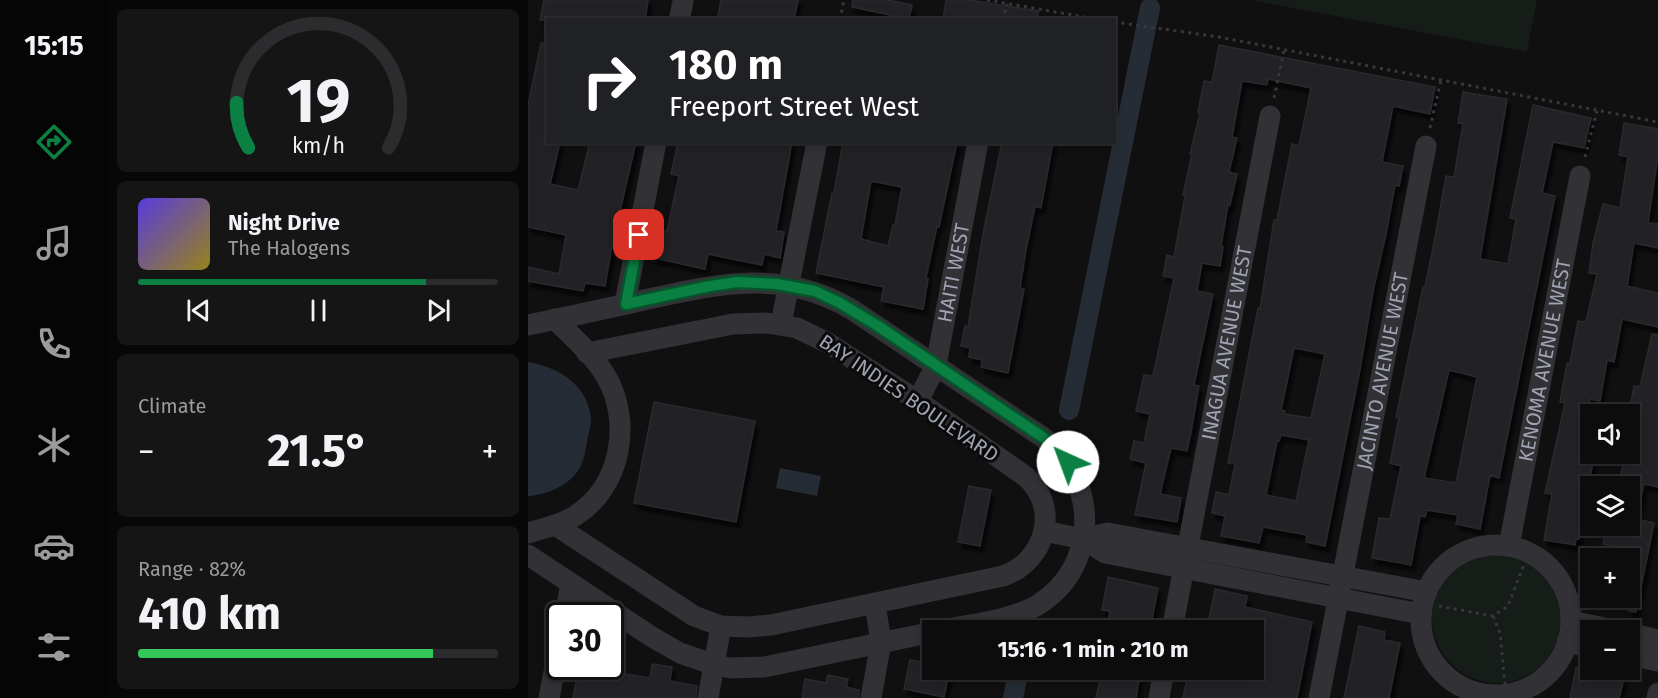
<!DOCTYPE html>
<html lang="en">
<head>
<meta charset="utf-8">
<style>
	body { margin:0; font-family:"Fira Sans",sans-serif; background:#151516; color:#f1f3f6; height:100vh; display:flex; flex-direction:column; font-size:22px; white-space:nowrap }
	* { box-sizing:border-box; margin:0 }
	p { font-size:20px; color:#9a9b9d }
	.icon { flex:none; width:33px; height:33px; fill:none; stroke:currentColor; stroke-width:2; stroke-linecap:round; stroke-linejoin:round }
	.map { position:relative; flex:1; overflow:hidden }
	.sheet { display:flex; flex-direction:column; gap:9px; padding:9px; background:#070707; width:420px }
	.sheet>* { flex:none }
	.guide { position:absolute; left:18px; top:18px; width:570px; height:126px; border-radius:0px; box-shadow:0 3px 9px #0003,0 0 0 2px #2c2c2e; background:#202124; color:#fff; overflow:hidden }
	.tools { position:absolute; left:1052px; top:404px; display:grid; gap:12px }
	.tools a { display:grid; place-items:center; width:60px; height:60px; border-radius:0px; background:#0c0c0d; box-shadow:0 3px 9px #0003,0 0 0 2px #2c2c2e; font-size:30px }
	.speed { position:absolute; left:18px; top:602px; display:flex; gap:12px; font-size:30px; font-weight:700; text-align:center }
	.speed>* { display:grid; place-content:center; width:78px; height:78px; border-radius:50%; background:#0c0c0d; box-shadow:0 3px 9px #0003,0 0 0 2px #2c2c2e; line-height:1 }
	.speed .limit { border:3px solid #111; border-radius:9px; background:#fff; color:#111 }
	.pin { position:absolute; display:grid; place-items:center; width:51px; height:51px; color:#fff; margin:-26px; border-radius:12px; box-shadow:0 3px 9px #0006 }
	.me { position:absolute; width:66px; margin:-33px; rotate:317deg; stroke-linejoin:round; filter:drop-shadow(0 0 4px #0008) }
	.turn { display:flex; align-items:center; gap:21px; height:126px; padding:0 24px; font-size:27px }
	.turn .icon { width:78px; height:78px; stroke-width:2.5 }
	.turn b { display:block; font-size:42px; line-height:51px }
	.big { font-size:45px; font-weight:700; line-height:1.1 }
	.sheet .card { flex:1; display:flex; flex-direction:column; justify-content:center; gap:9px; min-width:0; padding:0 21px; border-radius:9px; background:#151516 }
	.sheet .dial { align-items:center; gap:0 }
	.dial svg { height:156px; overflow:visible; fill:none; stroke:#2c2c2e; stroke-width:7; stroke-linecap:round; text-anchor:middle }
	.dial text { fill:#f1f3f6; stroke:none }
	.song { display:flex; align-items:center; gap:18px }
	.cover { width:72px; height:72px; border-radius:9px; background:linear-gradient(135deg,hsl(250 70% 55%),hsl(50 70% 35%)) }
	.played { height:6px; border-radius:3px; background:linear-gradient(90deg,#0b8043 80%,#2c2c2e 80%) }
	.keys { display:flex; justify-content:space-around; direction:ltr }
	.heat { display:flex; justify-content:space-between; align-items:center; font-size:33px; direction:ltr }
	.charge { height:9px; border-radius:4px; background:linear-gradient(90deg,#34c759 82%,#2c2c2e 0) }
	.trip { position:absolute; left:394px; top:620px; width:342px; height:60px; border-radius:0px; background:#0c0c0d; box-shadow:0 3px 9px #0003,0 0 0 2px #2c2c2e; font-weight:700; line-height:60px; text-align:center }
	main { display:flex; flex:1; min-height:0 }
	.dock { display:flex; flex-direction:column; width:108px; justify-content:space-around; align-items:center; background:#050505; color:#9a9b9d }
	.dock .icon { width:42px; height:42px }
	.dock .selected { color:#0b8043 }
	.dock b { font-size:27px; color:#f1f3f6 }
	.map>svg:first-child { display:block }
</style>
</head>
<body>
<main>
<nav class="dock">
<b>15:15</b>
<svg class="icon selected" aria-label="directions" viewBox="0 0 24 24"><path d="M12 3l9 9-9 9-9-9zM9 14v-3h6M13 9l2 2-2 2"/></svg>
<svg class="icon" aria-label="music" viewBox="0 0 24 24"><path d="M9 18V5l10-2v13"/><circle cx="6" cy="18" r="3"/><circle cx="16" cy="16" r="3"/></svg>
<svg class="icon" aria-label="phone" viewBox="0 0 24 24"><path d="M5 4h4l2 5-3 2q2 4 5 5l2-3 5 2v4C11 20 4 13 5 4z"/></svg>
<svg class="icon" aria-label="climate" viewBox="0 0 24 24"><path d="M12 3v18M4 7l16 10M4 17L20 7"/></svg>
<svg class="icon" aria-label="car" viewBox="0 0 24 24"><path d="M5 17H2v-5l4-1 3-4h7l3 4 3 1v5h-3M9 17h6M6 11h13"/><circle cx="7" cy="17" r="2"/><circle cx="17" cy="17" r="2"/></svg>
<svg class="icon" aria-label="filters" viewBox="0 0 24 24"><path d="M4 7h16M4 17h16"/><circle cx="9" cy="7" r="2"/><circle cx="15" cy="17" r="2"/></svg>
</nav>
<section class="sheet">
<div class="card dial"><svg viewBox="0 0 100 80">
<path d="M14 69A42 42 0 1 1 86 69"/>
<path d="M14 69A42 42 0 0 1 8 46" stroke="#0b8043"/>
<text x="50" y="56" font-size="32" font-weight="700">19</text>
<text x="50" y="72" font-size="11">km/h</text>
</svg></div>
<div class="card">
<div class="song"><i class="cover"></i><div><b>Night Drive</b><p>The Halogens</p></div></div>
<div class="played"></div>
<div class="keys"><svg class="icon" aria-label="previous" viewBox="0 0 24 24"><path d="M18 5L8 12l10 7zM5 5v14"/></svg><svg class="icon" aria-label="pause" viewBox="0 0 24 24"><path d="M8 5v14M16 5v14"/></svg><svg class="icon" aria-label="next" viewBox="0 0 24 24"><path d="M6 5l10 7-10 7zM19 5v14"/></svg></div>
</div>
<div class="card"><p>Climate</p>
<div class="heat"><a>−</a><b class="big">21.5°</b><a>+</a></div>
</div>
<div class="card"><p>Range · 82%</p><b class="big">410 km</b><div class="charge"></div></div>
</section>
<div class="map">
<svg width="1130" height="698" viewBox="0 0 1130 698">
	<defs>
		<filter id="shadow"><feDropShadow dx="3.5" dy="6" stdDeviation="1.5" flood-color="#0009"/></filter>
	</defs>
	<rect width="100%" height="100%" fill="#101011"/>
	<!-- green -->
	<path fill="#161c18" d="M722,0H1009L999,52Z
		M904 618a65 65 0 1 1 130 0a65 65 0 1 1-130 0Z"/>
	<!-- water -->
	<path fill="#262c35" d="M0,362C30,367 61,385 63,420C63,427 60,435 59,442C57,451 56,462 51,469C41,486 18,495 0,496Z
		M252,468L293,476L289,496L248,488Z"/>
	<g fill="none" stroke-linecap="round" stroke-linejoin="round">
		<!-- canal -->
		<path stroke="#262c35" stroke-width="20" d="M541,410L622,8
			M485,698L491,669"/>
	</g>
	<!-- building -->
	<path fill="#232325" stroke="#2a2a2d" stroke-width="1.5" fill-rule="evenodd" filter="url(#shadow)" d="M16,0H120L117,20H12Z
		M193,0H270L266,20H189Z
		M325,0H360L384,5L381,19L324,7Z
		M418,0H441L510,11V20H415Z
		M13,43H20V142H32L22,184L50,190L62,142H108L92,211H94L87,245H84L77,286L57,283L55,291L0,281V267L31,274L38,235L0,227V105Z
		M691,45L907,87L902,114L865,106L854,162L875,166L871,186L867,185L858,234L845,291L832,369L797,546L778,542L779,535L735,527L731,543L693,536L697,516L684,513L688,492L701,495L707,464L700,463L730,308L732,309L746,220H749L764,144L771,146L783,88L740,79L739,85L714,81L704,137L709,138L701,172L709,174L702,205L700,204L693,246L695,247L692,266L674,263L669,291L685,294L666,385L671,386L663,432L659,451L643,448L632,494L653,498L649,522L607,515L618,463L602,459L606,441L616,443L622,414L608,411L616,375L625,376L646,278L635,276L639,255L646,257L657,196L655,195L664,154H662L672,113L670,112L676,81L684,82ZM766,348L797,354L783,418L756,414L757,411L753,410ZM753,435L781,440L768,501L738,495L749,441H751Z
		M935,92L979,99L952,259L980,264L988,219L982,218L1005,105L1063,118L1056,148L1025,142L1014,193L1027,196L971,478L962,475L952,529L928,524L930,515L899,510L897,517L892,516L883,565L844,558L851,518L862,519L873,466L862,463L871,418L868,417L895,287H897L906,243L918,176L926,177L935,124L930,123ZM921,370L949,377L928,483L896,478Z
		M1096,123L1130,129V155L1120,223L1130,224V248L1106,243L1099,286L1130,293V327L1094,319L1086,362L1079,360L1072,401L1062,399V453H1065V462L1051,539H1048L1047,545L1016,540L1024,494L1017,493L1037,403L1032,402L1039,363H1042L1050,321L1058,322L1069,274L1061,273L1065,243L1075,204L1092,208L1100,157L1091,155Z
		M150,142H264L248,231L256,232L252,258L236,254L234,265L180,254L177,269L126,258L131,230L139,231L151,176L143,174Z
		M315,142H429L411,227L409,226L398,278L400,279L395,309L353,301L356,287L288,273L304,193H306ZM343,181L374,187L367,225H365L360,246L333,239Z
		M474,142H525L513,208L507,206L498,250L492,288L496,289L480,373L453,367L454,360L441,357L442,348L433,346L437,326L440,327L455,234Z
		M1124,334L1130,335V487L1116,484L1108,519L1126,523L1108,612L1101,611V550L1075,544L1079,525H1101V486H1091L1097,453H1101V412L1106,386L1112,387Z
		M126,402L227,421L208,522L106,503Z
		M441,486L463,490L452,546L430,542Z
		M580,577L630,588L622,630H578L582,611L574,610Z
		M687,589L719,596L717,607L784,622L769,698H655L661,669H726L731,630H679Z
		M831,626L857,632L856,640L872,643L861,698H816Z
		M382,660L405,664V669H422L416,697L376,689Z
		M124,664L144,667L142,681L169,686L168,698H45L51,666H91L90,673L122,678Z
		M1048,668L1096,678L1091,698H1042Z
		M574,669H613L608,698H568Z
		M300,675L320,679L318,687L331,690V698H274L277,679L298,683Z"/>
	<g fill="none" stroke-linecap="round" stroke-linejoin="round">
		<!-- path -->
		<path stroke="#37373d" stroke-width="3" stroke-dasharray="3 4.5" stroke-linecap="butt" d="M459,0L573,20
			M312,20L316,0
			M475,20L479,4
			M586,22L691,37L1130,122
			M746,98L756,50
			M902,128L913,80
			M1057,157L1069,111
			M911,606L965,616L980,606L1000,554
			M965,616L972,633L978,694"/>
		<!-- minor -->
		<g stroke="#313136" stroke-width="21">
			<path d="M151,20L155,2"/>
			<path d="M97,304L128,142"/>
			<path d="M253,324L289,142"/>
			<path d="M0,325C39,317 77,309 116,300C190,284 254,268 323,309L516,438C572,482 571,569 508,606C480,621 444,624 414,630"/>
			<path id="s1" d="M390,401L408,365L450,142"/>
			<path d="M27,525L166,616L193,626L220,627L243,625L475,576C518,561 533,507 497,476L390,401L300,343L269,328L239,323L205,324L59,353"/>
			<path d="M516,531L555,539L577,553L893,614"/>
			<path d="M0,533C16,528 33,525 47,516C93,487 104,423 79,378C66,355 45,338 27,319"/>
			<path d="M555,539L580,533L899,592"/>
			<circle cx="968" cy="620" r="75"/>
			<path id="s2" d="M981,546L1052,176"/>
			<path d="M0,555L124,637L152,653L187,665L203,668L236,667L405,632"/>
			<path d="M37,615L43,584"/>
			<path d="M1043,621L1086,630"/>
			<path id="s3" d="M644,630L742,116"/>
			<path d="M1101,633L1130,640"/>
			<path d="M1039,642L1062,647"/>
			<path d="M1101,655L1130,661"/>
			<path d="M21,698L32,641"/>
			<path d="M180,698L193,626"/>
			<path d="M343,698L353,642L347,604"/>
			<path d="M631,698L636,669"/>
			<path id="s4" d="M791,698L898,146"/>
			<path d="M1129,698L1130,693"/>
		</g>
	</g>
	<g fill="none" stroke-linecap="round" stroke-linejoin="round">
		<!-- route casing -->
		<g stroke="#07532c" stroke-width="15">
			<path id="route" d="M111,235L98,304L182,286L209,282L249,284L287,291L312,303L350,326L516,438L540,462"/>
		</g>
		<!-- route -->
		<use href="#route" stroke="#0b8043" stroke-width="10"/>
	</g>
	<g text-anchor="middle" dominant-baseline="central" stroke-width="6" stroke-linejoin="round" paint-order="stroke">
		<!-- street labels -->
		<g font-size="20" fill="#a0a3b2" stroke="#0b0b0c">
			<text stroke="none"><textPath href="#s1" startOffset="134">HAITI WEST</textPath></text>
			<text stroke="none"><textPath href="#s3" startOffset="292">INAGUA AVENUE WEST</textPath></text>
			<text stroke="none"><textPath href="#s2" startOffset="189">KENOMA AVENUE WEST</textPath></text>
			<text stroke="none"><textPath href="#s4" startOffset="333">JACINTO AVENUE WEST</textPath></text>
			<text transform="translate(381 398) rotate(34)">BAY INDIES BOULEVARD</text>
		</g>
	</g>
</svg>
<div class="tools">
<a><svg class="icon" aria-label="sound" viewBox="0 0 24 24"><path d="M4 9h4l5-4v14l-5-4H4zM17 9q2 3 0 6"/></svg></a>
<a><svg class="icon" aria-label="layers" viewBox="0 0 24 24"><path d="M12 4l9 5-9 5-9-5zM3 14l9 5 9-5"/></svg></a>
<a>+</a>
<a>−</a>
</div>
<div class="speed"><div class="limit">30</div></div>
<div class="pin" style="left:111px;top:235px;background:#d93025"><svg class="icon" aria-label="arrive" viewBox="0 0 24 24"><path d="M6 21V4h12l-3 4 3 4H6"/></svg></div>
<svg class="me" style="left:540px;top:462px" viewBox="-20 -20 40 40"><circle r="19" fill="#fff"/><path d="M0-13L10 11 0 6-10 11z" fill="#0b8043"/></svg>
<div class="trip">15:16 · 1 min · 210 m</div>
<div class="guide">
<div class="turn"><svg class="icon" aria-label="right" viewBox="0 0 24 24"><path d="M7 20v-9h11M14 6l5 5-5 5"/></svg><div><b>180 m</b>Freeport Street West</div></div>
</div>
</div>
</main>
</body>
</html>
